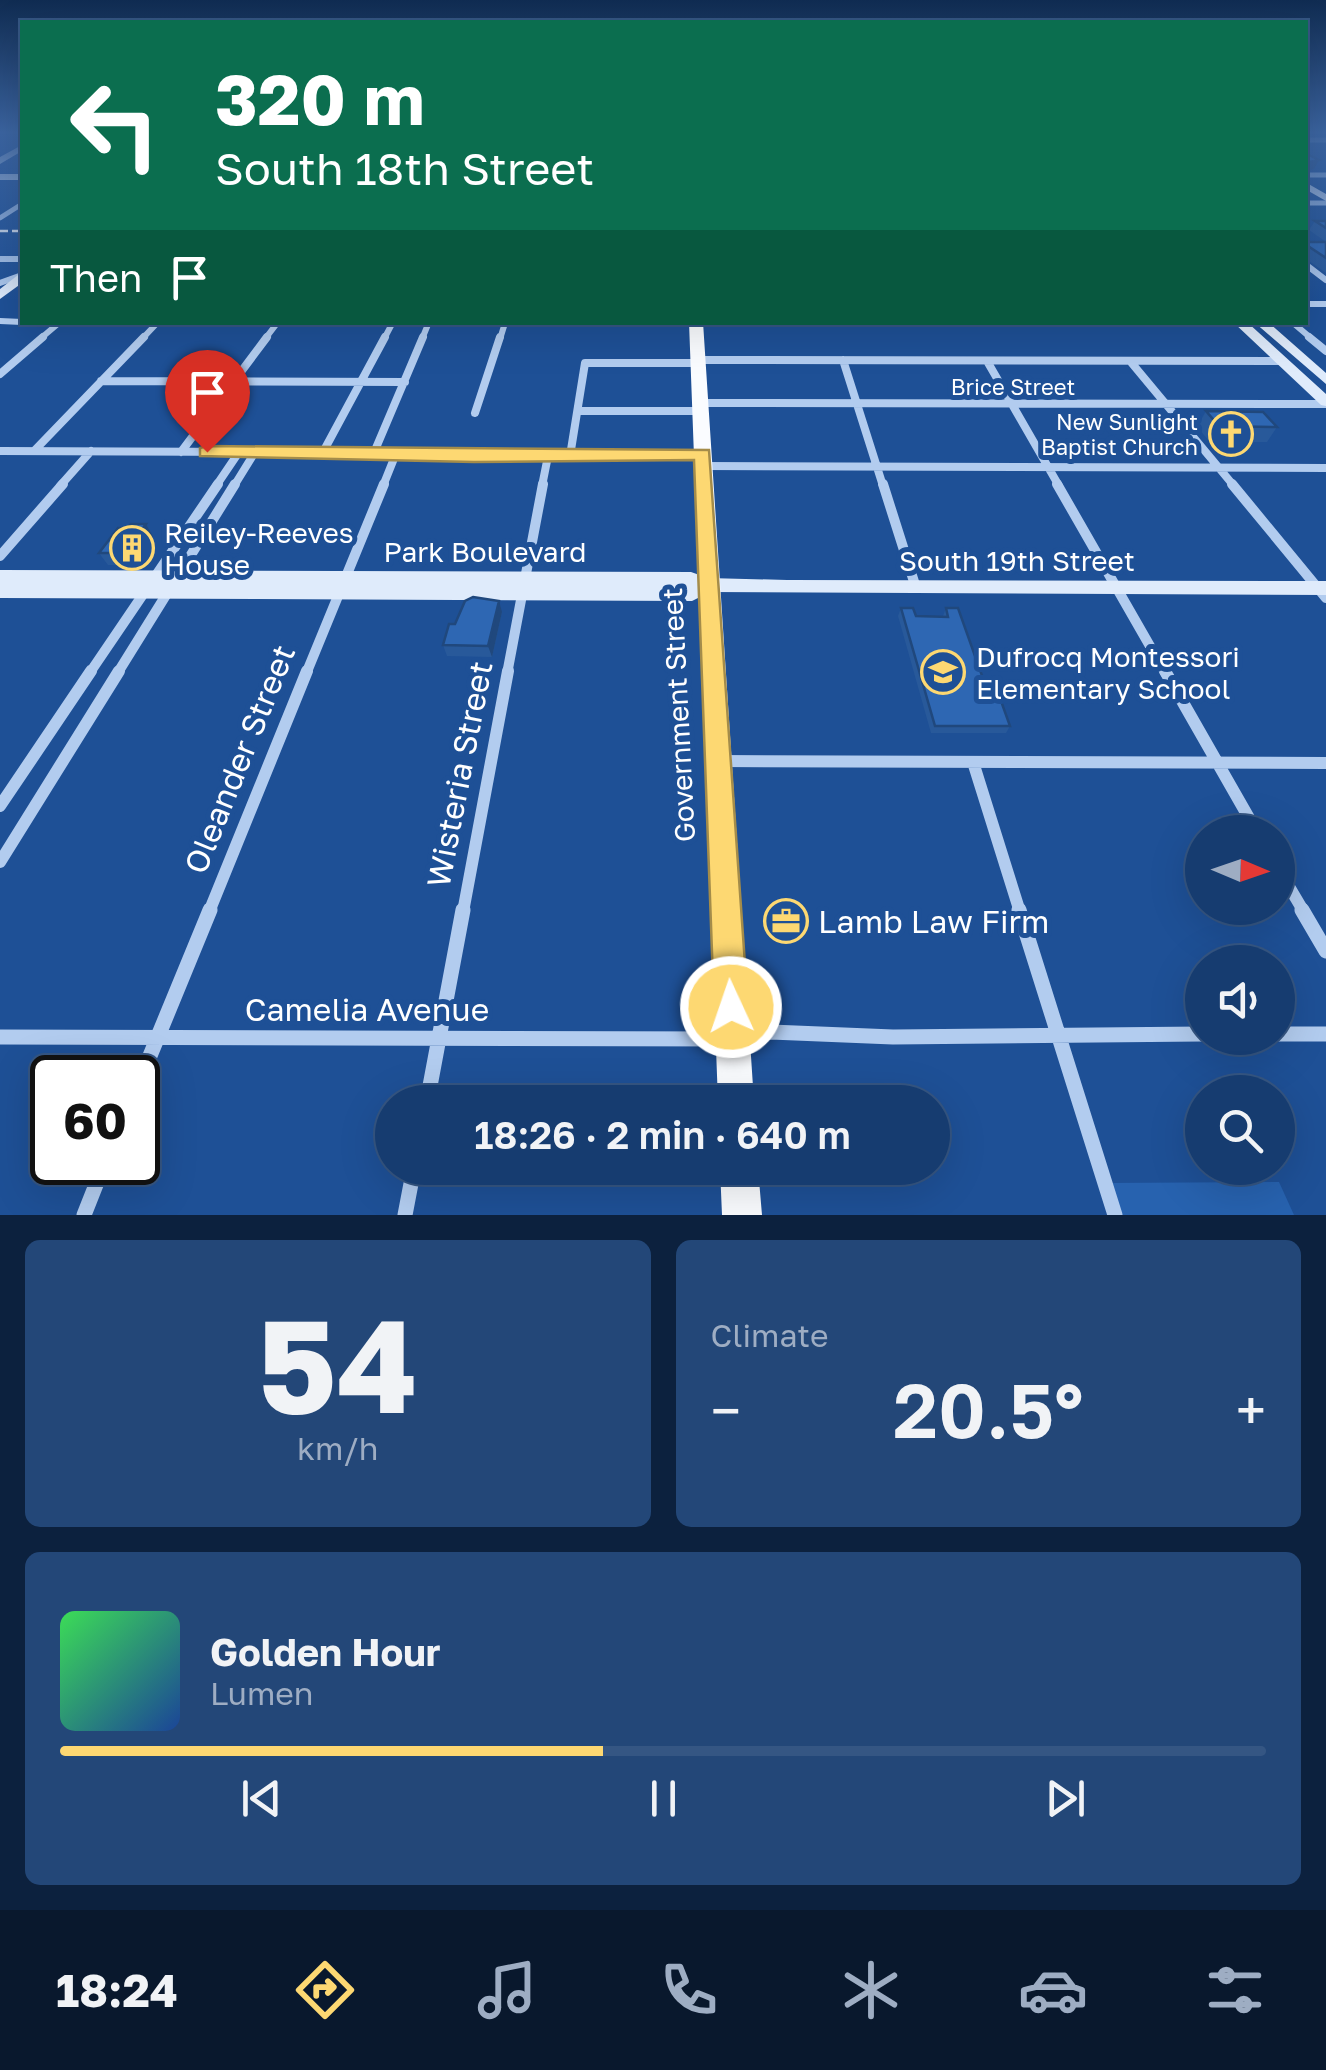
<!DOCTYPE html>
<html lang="en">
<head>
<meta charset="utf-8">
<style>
	body { margin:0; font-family:"Golos Text",sans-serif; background:#234778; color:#f1f3f6; height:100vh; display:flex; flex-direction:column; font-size:38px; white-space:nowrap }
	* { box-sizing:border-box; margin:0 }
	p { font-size:32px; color:#9eadc3 }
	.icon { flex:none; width:55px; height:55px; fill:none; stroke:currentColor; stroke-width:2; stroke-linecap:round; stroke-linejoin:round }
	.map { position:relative; height:1215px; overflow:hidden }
	.sheet { display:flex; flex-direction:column; gap:25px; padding:25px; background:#0c213e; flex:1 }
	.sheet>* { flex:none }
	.guide { position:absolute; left:20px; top:20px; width:1288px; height:305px; border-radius:0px; box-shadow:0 10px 40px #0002,0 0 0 2px #355683; background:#0b6e4f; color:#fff; overflow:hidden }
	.needle { width:65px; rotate:92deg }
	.controls { position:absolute; left:1185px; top:815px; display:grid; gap:20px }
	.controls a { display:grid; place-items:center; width:110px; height:110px; border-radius:50%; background:#163c70; box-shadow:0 10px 40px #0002,0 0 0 2px #355683; font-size:50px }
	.speed { position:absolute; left:30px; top:1055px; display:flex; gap:20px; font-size:50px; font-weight:700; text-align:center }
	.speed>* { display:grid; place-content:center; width:130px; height:130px; border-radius:50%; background:#163c70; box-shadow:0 10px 40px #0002,0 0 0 2px #355683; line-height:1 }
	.speed .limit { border:5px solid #111; border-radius:15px; background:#fff; color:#111 }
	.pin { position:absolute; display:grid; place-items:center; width:85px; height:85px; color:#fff; margin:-102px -42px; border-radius:50% 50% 50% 0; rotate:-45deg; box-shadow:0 0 10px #0007 }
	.pin .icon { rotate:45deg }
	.me { position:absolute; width:110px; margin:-55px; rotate:357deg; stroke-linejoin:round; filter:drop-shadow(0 0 8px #0008) }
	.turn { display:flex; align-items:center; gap:35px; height:210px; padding:0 30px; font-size:45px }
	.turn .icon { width:130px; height:130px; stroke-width:2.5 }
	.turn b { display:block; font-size:70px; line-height:85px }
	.then { display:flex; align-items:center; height:95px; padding:0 30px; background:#0003; gap:20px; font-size:38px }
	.big { font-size:75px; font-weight:600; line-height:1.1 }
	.sheet .widget { flex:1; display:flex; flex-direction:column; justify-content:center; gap:15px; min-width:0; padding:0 35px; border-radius:15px; background:#234778 }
	.sheet .dial { align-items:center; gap:0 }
	.dial b { font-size:130px; line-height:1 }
	.song { display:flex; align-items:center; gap:30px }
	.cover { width:120px; height:120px; border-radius:15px; background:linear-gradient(135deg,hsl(130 70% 55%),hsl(220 70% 35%)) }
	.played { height:10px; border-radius:5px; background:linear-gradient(90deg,#fdd872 45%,#355683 45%) }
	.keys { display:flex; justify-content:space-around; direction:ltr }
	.heat { display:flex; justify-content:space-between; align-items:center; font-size:55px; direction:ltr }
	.sheet .tiles { flex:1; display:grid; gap:25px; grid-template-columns:1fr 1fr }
	.widget:last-child { grid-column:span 2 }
	.trip { position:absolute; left:375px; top:1085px; width:575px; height:100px; border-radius:50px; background:#163c70; box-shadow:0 10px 40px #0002,0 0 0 2px #355683; font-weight:600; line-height:100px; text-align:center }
	.tabs { display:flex; height:160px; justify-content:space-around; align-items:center; background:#09182d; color:#9eadc3 }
	.tabs .icon { width:70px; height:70px }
	.tabs .selected { color:#fdd872 }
	.tabs b { font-size:45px; color:#f1f3f6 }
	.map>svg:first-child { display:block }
</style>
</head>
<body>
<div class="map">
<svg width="1326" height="1215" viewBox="0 0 1326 1215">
	<rect width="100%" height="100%" fill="#1e5096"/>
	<!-- green -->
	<path fill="#2762af" d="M1279,1182L1294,1215H1115L1105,1183Z"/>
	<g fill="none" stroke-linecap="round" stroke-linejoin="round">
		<!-- street-far5 -->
		<path stroke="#b2ccef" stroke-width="5" d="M1305,140H1326
			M1305,175H1326
			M1305,203H1326
			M0,218L22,204"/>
		<!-- street-far4 -->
		<path stroke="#b2ccef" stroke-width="6" d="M0,259H22
			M1305,264L1326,280
			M0,283L22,275
			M1305,304H1326
			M0,321L22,322
			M458,322H529
			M630,322L696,323
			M1292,322L1312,339
			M40,339L60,322
			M142,339L158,322
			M265,339L278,322
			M384,339L393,322
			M422,339L429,322
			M500,339L505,323"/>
		<!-- street-far3 -->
		<path stroke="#b2ccef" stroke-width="8" d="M1309,337L1326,351
			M698,360L1282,361
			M843,360L883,486
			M987,361L1059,486
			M1130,361L1234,486
			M0,374L43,337
			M101,381L405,382
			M700,403L1326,404
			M578,411H700
			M475,413L500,337
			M0,451L703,454
			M34,451L144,337
			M181,452L267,337
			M322,454L385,337
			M373,455L423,337
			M570,456L585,363H698
			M703,466L1326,468
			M60,486L91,451
			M216,486L239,452
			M234,486L255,452
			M383,486L395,456
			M542,486L548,456"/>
		<!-- street-far2 -->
		<path stroke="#b2ccef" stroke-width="10" d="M883,484L916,588
			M1057,484L1166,674
			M1232,484L1326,598
			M0,556L63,484
			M89,674L218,484
			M117,674L235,484
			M306,674L384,484
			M507,674L543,484"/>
		<!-- street-far1 -->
		<path stroke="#b2ccef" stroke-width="12" d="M1165,671L1257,832
			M719,761L1326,763
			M973,762L1020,912
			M0,806L91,671
			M0,862L119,671
			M1278,868L1304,912
			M209,912L307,671
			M463,912L508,671"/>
		<!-- street -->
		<path stroke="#b2ccef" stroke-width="15" d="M1019,910L1115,1215
			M1302,910L1326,951
			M1278,1034H1326
			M0,1037L733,1039L771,1032L893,1037L1202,1034
			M138,1085L210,910
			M427,1102L463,910
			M84,1215L105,1162
			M405,1215L414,1168"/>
		<!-- secondary -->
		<path fill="#dfebfb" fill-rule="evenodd" d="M22,145V151L0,164V157Z
			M0,174H22V180H0Z
			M1305,182L1326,194V201L1305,189Z
			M18,275H22V283L0,299V289Z
			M1233,322H1247L1326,394V406L1321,405Z
			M1254,322H1268L1326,373V384Z
			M0,570L691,572L708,578L787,580L1326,581V595L710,592L692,601L0,598V584L690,586L0,584Z"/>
		<!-- primary -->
		<path fill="#fafcff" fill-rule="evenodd" d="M689,322H703L754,1102H718Z
			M720,1168H758L762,1215H722Z"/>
		<!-- rail -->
		<path stroke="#fff" stroke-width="2.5" stroke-dasharray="8 4" stroke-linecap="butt" d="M0,231H22"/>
	</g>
	<!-- wall -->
	<path fill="#28599a" d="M1315,221H1326V273L1305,258V242H1326L1309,230Z
		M1206,411L1277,427L1267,442H1210L1197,427Z
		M146,524L153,536L133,565H108L99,553L127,528Z
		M901,608L916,616H943L946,608L986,687L1010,726L1006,733H931L898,616Z
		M502,612L492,657L447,656L443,645L455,624Z"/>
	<!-- shaded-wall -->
	<path fill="#20487d" d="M1319,160L1314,169L1305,171V163Z
		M146,524L153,536L133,565L124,553Z
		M499,601L502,612L492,657L488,646Z"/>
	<!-- building -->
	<path fill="#2e67b3" stroke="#20487d" stroke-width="2.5" d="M1305,153L1319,160L1305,163Z
		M1315,221H1326V228Z
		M1305,242H1326V258L1305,244Z
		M1206,411L1263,412L1277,427L1219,426Z
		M131,524H146L124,553H99L118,528H127Z
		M473,597L499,601L488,646L443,645L449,624H455L465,601Z
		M901,608H913L916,616L948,617L946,608H958L986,687H996L1010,726H935Z"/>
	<!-- sky -->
	<linearGradient id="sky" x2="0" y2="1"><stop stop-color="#102c52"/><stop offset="0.44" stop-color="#3b64a0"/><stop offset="1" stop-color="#3b64a0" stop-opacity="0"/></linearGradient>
	<rect width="1326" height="301" fill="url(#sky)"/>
	<!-- route -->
	<path fill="#fdd872" stroke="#a48c4a" stroke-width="2.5" d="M207,446L709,450L748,1007L743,1019L731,1024L719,1019L714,1007L694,460L474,462L200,456V448Z"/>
	<!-- icons -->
	<defs>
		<g id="church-ring" transform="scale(2.25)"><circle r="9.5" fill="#1e5096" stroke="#fdd872" stroke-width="1.5"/><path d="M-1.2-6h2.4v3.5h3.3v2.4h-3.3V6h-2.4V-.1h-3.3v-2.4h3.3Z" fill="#fdd872"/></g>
		<g id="building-ring" transform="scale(2.25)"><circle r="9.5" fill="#1e5096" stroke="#fdd872" stroke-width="1.5"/><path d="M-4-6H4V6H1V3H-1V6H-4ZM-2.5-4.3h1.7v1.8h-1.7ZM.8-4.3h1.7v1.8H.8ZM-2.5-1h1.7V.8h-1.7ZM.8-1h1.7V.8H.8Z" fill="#fdd872"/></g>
		<g id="school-ring" transform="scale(2.25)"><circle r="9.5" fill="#1e5096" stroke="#fdd872" stroke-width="1.5"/><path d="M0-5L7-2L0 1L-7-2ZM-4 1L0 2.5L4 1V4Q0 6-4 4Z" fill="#fdd872"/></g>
		<g id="office-ring" transform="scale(2.25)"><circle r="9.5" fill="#1e5096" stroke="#fdd872" stroke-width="1.5"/><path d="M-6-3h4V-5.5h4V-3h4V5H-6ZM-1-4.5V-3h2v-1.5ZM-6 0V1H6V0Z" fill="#fdd872"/></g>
	</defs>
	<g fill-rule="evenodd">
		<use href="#church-ring" x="1231" y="434"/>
		<use href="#building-ring" x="132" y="548"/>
		<use href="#school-ring" x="943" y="672"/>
		<use href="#office-ring" x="786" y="921"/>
	</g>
	<g text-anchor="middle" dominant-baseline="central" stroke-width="10" stroke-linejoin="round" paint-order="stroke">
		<!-- far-street labels -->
		<g font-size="22" fill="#fff" stroke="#1e5096">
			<text x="1013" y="386">Brice Street</text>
		</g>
		<!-- far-poi labels -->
		<g font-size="22" fill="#fff" stroke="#1e5096" text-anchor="end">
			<text x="1198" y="421">New Sunlight<tspan x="1198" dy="25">Baptist Church</tspan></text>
		</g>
		<!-- poi labels -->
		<g font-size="28" fill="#fff" stroke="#1e5096" text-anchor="start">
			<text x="164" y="532">Reiley-Reeves<tspan x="164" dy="32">House</tspan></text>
			<text x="976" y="656">Dufrocq Montessori<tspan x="976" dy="32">Elementary School</tspan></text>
		</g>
		<!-- street labels -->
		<g font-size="28" fill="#fff" stroke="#1e5096">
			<text x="485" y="551">Park Boulevard</text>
			<text x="1017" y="560">South 19th Street</text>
			<text transform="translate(678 715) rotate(-93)">Government Street</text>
		</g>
		<!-- near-street labels -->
		<g font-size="32" fill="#fff" stroke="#1e5096">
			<text transform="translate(239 759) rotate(-68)">Oleander Street</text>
			<text transform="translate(459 774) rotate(-79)">Wisteria Street</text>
			<text x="367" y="1009">Camelia Avenue</text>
		</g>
		<!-- near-poi labels -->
		<g font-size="32" fill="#fff" stroke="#1e5096" text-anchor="start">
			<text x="818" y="921">Lamb Law Firm</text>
		</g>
	</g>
</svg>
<div class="controls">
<a><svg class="needle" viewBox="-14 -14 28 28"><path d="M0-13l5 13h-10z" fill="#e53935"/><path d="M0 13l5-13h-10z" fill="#9eadc3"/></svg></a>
<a><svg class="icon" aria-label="sound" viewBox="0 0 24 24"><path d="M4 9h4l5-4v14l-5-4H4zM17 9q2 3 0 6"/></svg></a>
<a><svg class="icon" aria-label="search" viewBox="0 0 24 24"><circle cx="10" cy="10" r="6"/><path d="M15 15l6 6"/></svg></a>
</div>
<div class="speed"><div class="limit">60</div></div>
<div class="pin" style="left:207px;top:452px;background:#d93025"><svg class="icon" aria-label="arrive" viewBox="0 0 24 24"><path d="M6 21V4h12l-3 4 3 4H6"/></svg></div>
<svg class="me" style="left:731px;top:1007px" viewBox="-20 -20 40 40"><circle r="17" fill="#fdd872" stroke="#fff" stroke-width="3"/><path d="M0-11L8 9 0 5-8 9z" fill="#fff"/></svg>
<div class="trip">18:26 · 2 min · 640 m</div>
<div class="guide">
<div class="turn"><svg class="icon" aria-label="left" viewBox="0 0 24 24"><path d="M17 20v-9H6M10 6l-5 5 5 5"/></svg><div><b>320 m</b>South 18th Street</div></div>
<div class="then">Then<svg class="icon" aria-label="arrive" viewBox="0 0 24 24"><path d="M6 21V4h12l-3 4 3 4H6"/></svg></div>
</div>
</div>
<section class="sheet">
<div class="tiles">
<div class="widget dial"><b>54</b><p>km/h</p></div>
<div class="widget"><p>Climate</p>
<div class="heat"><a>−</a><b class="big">20.5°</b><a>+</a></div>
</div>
<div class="widget">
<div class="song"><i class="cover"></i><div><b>Golden Hour</b><p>Lumen</p></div></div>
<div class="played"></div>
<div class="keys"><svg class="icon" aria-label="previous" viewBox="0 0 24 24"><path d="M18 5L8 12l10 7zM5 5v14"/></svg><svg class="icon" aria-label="pause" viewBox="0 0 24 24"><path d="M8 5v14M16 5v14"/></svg><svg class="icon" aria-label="next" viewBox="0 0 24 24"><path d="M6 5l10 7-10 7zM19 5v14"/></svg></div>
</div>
</div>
</section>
<nav class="tabs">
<b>18:24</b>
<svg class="icon selected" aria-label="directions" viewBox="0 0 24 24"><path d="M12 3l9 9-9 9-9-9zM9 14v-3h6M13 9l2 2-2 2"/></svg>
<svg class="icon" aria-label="music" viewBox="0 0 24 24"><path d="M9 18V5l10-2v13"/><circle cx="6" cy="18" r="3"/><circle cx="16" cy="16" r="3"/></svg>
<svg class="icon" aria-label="phone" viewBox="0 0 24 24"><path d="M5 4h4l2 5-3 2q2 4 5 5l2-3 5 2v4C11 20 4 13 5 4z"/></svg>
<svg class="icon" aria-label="climate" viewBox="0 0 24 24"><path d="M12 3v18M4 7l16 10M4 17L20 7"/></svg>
<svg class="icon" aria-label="car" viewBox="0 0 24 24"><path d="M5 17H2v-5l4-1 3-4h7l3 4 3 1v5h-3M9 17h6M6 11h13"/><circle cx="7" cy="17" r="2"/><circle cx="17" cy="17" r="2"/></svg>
<svg class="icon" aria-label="filters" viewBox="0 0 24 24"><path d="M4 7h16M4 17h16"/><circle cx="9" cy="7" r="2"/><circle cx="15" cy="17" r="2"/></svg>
</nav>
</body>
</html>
